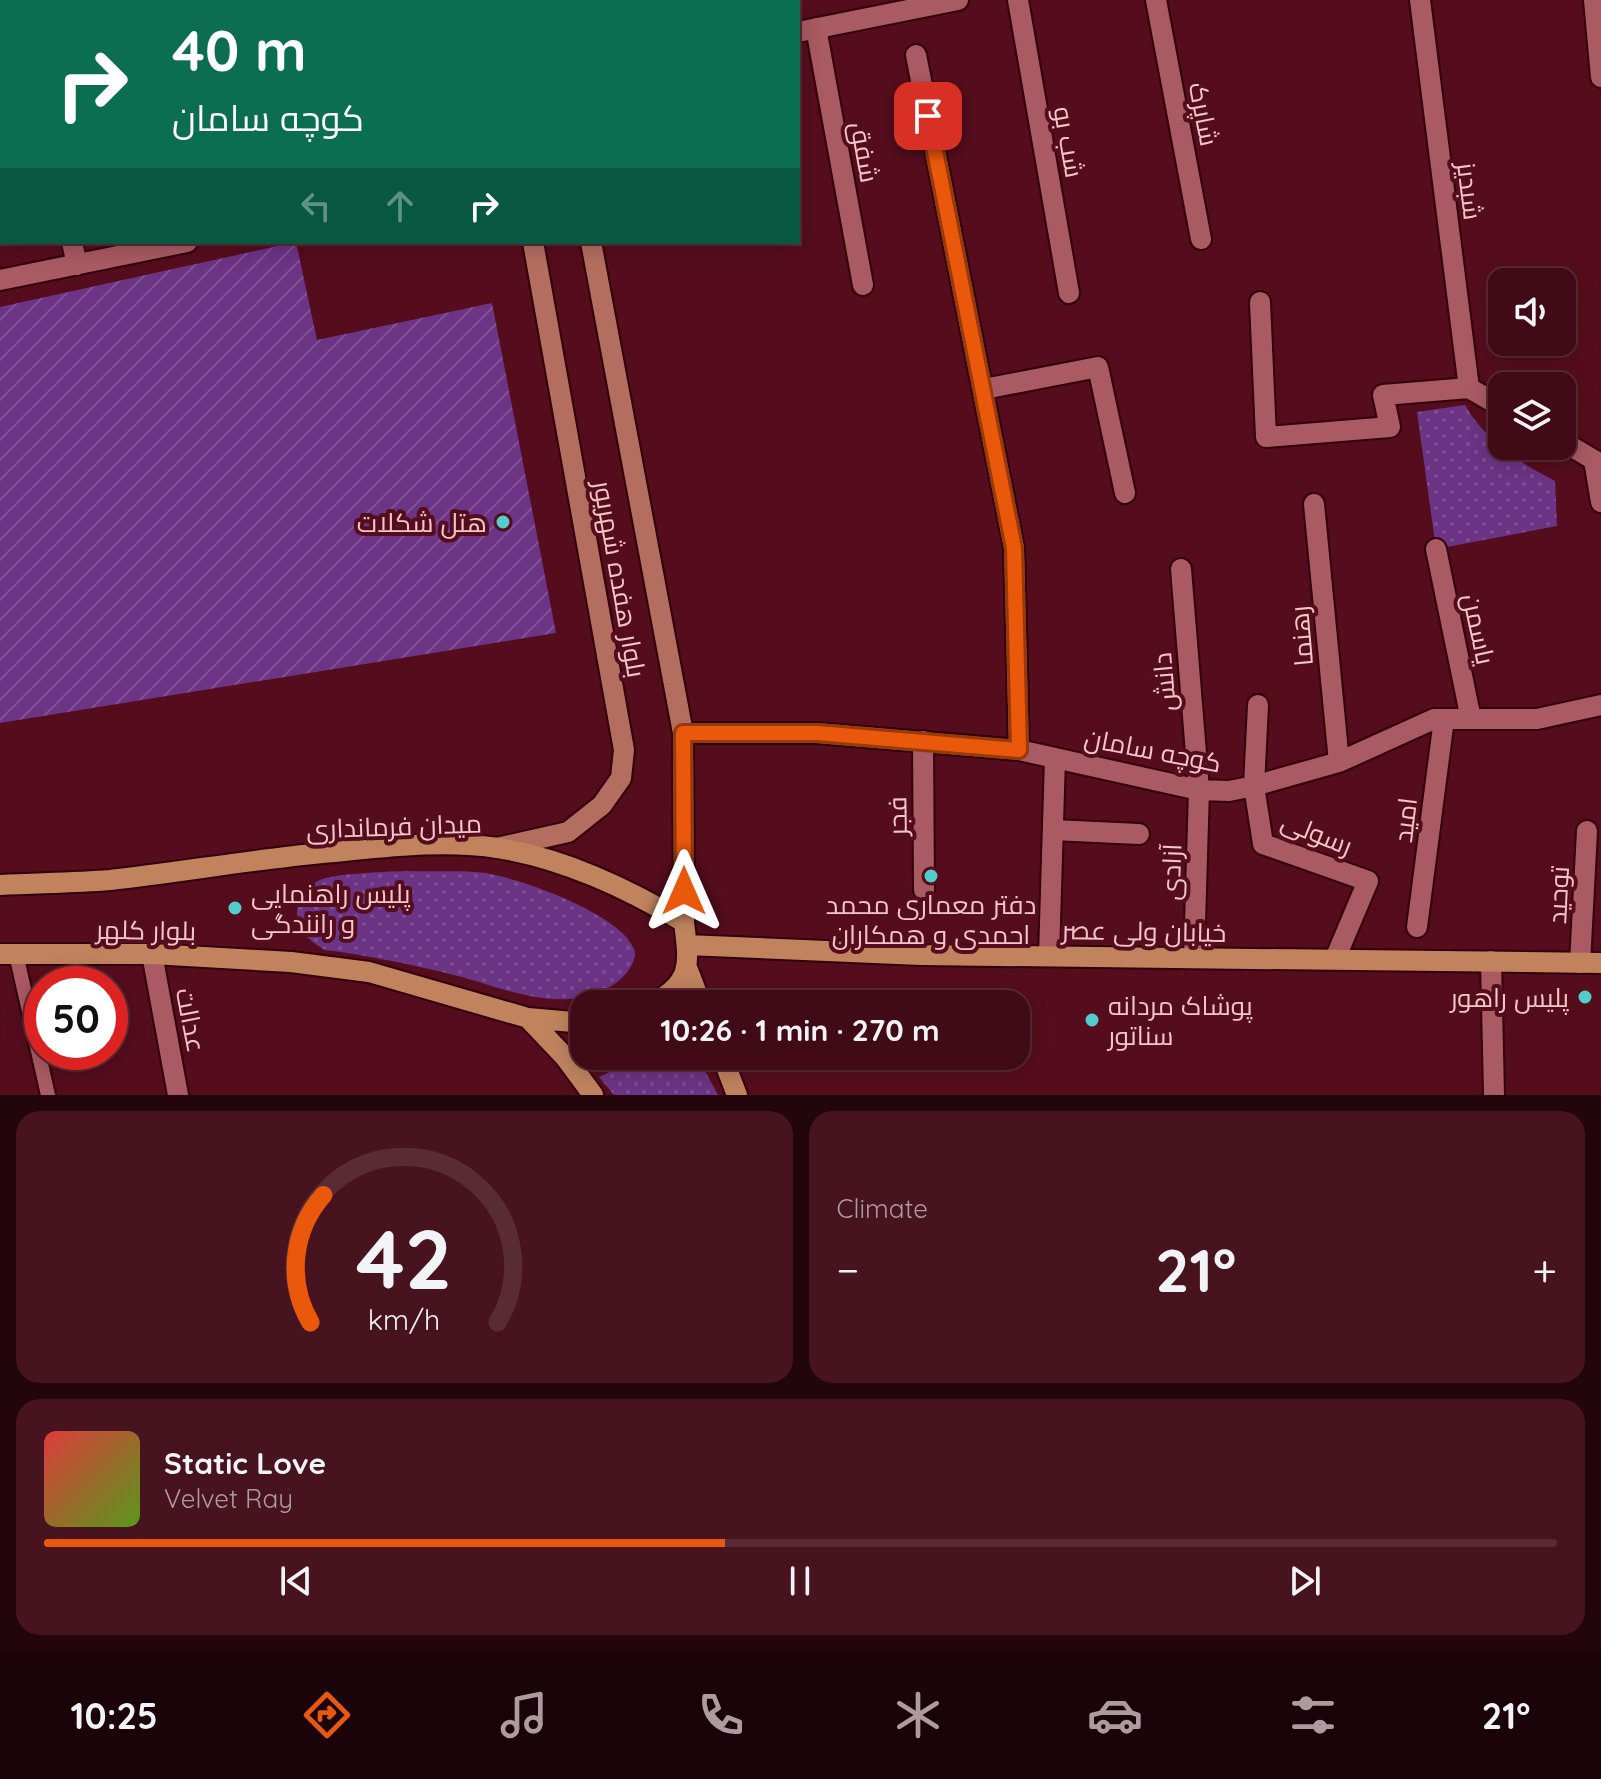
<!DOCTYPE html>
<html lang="en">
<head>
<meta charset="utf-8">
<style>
	body { margin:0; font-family:Quicksand,Cairo,sans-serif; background:#47131f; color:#f1f3f6; height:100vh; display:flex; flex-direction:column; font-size:30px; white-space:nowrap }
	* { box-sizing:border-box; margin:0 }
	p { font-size:26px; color:#ae9aa1 }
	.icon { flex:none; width:44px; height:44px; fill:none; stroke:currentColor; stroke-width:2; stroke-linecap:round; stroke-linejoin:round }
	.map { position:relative; height:1095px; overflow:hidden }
	.sheet { display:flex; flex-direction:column; gap:16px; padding:16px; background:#23060c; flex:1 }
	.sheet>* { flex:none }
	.banner { position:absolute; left:0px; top:0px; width:800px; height:244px; box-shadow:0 4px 20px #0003,0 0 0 2px #592b35; background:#0b6e4f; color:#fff; overflow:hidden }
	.tools { position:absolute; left:1488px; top:268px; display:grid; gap:16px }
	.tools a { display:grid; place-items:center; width:88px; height:88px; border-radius:16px; background:#400a16; box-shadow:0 4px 20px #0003,0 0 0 2px #592b35; font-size:40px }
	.speed { position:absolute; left:24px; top:966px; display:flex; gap:16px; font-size:40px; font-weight:700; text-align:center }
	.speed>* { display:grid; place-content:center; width:104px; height:104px; border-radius:50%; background:#400a16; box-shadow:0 4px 20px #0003,0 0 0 2px #592b35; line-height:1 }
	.speed .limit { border:12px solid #d22; background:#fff; color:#111 }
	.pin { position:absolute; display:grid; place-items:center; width:68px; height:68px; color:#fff; margin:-34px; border-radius:16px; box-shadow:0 4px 12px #0006 }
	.me { position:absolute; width:88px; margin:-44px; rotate:0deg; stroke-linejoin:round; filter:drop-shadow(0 0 6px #0008) }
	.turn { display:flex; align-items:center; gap:28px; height:168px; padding:0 40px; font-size:36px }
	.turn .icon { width:104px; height:104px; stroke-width:2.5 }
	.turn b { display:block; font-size:56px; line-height:68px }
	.lanes { display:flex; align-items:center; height:76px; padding:0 40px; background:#0003; justify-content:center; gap:40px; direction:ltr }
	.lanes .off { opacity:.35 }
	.big { font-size:60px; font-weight:700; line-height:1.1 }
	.sheet .tile { flex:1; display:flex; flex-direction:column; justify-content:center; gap:12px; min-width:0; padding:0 28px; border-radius:24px; background:#47131f }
	.sheet .dial { align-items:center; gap:0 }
	.dial svg { height:208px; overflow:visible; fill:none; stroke:#592b35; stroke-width:7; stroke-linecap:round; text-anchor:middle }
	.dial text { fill:#f1f3f6; stroke:none }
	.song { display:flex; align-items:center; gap:24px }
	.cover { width:96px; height:96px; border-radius:12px; background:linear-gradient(135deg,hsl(0 70% 55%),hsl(90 70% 35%)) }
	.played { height:8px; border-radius:4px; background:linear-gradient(90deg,#ea580c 45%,#592b35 45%) }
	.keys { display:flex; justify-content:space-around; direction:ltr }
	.heat { display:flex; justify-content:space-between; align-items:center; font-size:44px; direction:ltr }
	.sheet .tiles { flex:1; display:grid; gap:16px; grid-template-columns:1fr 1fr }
	.tile:last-child { grid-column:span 2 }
	.trip { position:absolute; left:570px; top:990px; width:460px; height:80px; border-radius:24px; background:#400a16; box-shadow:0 4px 20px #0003,0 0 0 2px #592b35; font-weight:700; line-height:80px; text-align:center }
	.menu { display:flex; height:128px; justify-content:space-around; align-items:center; background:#1a0409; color:#ae9aa1 }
	.menu .icon { width:56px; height:56px }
	.menu .active { color:#ea580c }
	.menu b { font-size:36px; color:#f1f3f6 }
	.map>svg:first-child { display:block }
</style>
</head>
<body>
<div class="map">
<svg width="1601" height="1095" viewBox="0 0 1601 1095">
	<defs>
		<pattern id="grass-dots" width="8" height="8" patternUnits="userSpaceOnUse" patternTransform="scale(2)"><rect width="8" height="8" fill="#6c3485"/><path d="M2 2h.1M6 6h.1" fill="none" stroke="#815095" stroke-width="1.8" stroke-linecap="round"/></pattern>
		<pattern id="garden-furrows" width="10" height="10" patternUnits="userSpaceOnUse" patternTransform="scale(2)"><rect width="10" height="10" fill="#6c3485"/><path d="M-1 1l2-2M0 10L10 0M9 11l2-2" fill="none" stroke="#815095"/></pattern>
	</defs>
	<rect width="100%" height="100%" fill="#550d1d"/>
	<!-- grass -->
	<path fill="url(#grass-dots)" d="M1465,405C1485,440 1519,463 1555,481L1557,526L1436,549L1417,412Z
		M406,871C432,872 460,870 485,873C520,878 621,914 634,949C637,957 632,965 628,971C615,989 590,997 569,999C529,1002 488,983 450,974C409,964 367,955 325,950C310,941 296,930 297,911C298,898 307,887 318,881C332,873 387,872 406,871Z
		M644,1056H697L718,1095H614L599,1077Z"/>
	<!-- garden -->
	<path fill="url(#garden-furrows)" d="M296,242L317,340L492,303L556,633L0,723V307Z"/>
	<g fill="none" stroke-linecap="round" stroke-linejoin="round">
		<!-- service casing -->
		<g stroke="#32000a" stroke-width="18">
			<path id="service" d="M16,954L48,1095"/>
		</g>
		<!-- minor casing -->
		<g stroke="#32000a" stroke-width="24">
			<path id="minor" d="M18,0V2
				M781,0V2
				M1018,0L1069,293
				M1156,0L1201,239
				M1420,0L1469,388
				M1594,0L1601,77
				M315,2L324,0
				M816,28L863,285
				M798,32L958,0
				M916,55L1014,548L1019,750
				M72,242L77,265
				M0,280L187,242
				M1260,302L1266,437L1390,427L1383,395L1469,388L1502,407
				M984,389L1098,367L1125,493
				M1562,441L1594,460
				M1594,460L1601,502
				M1314,504L1339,762
				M1436,549L1471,719
				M1181,569L1199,790L1194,957
				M1258,705L1254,786L1263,844L1368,881L1335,959
				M683,733H817L1019,750L1199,790L1229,791L1254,786L1339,762L1434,719H1537L1601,705
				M923,741L924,890
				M1053,830L1139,834
				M1417,927L1444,719
				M152,954L178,1095
				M1049,956L1055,758
				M1491,961L1494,1095
				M1580,963L1587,831"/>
		</g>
		<!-- secondary casing -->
		<g stroke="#32000a" stroke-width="24">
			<path id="secondary" d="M490,0V2
				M546,0L547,2
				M591,242L683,733L684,922
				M497,848L568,832L602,805L621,778L624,750L533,242"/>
		</g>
		<!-- primary casing -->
		<g stroke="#32000a" stroke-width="24">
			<path id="primary" d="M0,885C36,883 73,883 110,880C180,872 251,860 322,853C379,848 441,839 498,848C565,859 626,888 684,922C689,964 693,982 652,1004
				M687,945L921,955L1601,963
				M0,954H152L291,962L369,972L528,1018L584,1023
				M688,970L701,1004
				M528,1018L565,1057L593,1095
				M722,1056L737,1095"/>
		</g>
		<!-- service -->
		<use href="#service" stroke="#a95a63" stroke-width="14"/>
		<!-- minor -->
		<use href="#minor" stroke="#a95a63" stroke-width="20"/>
		<!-- secondary -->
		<use href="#secondary" stroke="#b46e60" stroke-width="20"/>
		<!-- primary -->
		<use href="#primary" stroke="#c0835e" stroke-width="20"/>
	</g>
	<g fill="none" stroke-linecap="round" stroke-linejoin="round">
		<!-- route casing -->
		<g stroke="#983908" stroke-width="20">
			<path id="route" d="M684,891L683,733H817L1019,750L1014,548L928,116"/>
		</g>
		<!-- route -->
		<use href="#route" stroke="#ea580c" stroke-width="14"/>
	</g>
	<!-- markers -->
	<g fill="#53cdcb" stroke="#550d1d" stroke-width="3">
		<circle cx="503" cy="522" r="8"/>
		<circle cx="931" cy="876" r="8"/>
		<circle cx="235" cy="908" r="8"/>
		<circle cx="1585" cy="997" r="8"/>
		<circle cx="1092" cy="1020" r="8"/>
	</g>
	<g text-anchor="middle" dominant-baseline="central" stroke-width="8" stroke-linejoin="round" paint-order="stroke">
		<!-- street labels -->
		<g font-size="26" fill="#f3c6c9" stroke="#550d1d">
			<text transform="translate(1204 114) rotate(79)">شاپرک</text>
			<text transform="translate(1069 142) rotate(80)">شب بو</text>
			<text transform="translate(865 152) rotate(80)">شفق</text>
			<text transform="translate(1470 191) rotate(83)">شبدیز</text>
			<text transform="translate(620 579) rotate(80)">بلوار هفده شهریور</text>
			<text transform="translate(1479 629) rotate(78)">یاسمن</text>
			<text transform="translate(1301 636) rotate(-95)">رهنما</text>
			<text transform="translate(1164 682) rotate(-95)">دانش</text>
			<text transform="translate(1153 750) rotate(11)">کوچه سامان</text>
			<text transform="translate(897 816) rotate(-91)">فجر</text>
			<text transform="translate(1405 820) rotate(-83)">امید</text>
			<text transform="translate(394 826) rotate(-2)">میدان فرمانداری</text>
			<text transform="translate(1317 833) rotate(22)">رسولی</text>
			<text transform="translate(1171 872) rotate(-88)">آزادی</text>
			<text transform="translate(1558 895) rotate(-87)">توحید</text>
			<text transform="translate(146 930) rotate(1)">بلوار کلهر</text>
			<text transform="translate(1144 931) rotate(1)">خیابان ولی عصر</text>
			<text transform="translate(191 1020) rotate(79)">عدالت</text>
		</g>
		<!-- poi labels -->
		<g font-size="26" fill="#f3c6c9" stroke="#550d1d" text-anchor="end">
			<text x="487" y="522">هتل شکلات</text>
			<text x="251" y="893" text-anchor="start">پلیس راهنمایی<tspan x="251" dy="30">و رانندگی</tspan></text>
			<text x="931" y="904" text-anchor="middle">دفتر معماری محمد<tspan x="931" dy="30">احمدی و همکاران</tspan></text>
			<text x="1569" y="997">پلیس راهور</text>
			<text x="1108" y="1005" text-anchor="start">پوشاک مردانه<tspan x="1108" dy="30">سناتور</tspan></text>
		</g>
	</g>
</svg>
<div class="tools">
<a><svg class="icon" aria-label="sound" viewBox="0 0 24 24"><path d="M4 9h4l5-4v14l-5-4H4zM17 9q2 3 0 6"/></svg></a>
<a><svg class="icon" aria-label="layers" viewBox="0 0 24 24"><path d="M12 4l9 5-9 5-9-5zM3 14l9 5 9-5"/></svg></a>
</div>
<div class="speed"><div class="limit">50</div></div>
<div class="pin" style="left:928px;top:116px;background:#d93025"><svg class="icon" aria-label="arrive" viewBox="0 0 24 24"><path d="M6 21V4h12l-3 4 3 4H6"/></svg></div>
<svg class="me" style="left:684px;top:891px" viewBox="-20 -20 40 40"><path d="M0-17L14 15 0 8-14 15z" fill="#ea580c" stroke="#fff" stroke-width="4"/></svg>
<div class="trip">10:26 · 1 min · 270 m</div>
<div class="banner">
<div class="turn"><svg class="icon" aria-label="right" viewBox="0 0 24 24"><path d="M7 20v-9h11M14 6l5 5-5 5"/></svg><div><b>40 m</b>کوچه سامان</div></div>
<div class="lanes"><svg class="icon off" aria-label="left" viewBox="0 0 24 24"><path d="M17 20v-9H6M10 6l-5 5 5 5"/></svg><svg class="icon off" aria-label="ahead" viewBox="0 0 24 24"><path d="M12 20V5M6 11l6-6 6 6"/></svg><svg class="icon" aria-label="right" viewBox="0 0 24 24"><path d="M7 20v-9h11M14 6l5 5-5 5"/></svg></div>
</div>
</div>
<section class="sheet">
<div class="tiles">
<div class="tile dial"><svg viewBox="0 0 100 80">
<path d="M14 69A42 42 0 1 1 86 69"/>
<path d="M14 69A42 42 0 0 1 19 20" stroke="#ea580c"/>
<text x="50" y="56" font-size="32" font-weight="700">42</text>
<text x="50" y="72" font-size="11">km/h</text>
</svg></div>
<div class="tile"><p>Climate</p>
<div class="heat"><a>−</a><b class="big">21°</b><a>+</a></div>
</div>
<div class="tile">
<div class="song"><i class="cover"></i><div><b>Static Love</b><p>Velvet Ray</p></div></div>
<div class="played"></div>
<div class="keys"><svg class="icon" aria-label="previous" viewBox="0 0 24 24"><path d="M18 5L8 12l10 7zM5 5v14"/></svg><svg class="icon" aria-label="pause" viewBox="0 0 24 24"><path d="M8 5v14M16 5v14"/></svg><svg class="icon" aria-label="next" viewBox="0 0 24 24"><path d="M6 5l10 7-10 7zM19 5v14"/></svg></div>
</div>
</div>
</section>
<nav class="menu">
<b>10:25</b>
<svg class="icon active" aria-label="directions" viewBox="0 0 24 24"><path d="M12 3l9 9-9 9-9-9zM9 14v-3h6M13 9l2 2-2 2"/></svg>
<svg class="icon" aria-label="music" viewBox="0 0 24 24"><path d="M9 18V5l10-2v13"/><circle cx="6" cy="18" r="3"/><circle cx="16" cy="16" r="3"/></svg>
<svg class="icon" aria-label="phone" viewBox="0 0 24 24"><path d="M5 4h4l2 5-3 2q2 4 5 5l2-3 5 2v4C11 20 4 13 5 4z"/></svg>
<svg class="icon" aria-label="climate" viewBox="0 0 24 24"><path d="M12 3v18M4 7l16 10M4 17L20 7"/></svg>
<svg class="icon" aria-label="car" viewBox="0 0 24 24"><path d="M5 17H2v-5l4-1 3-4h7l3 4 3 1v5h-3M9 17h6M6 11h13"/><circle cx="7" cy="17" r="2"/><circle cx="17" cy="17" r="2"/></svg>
<svg class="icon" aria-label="filters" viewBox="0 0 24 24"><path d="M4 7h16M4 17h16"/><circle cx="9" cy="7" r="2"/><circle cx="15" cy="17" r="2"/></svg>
<b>21°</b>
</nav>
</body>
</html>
